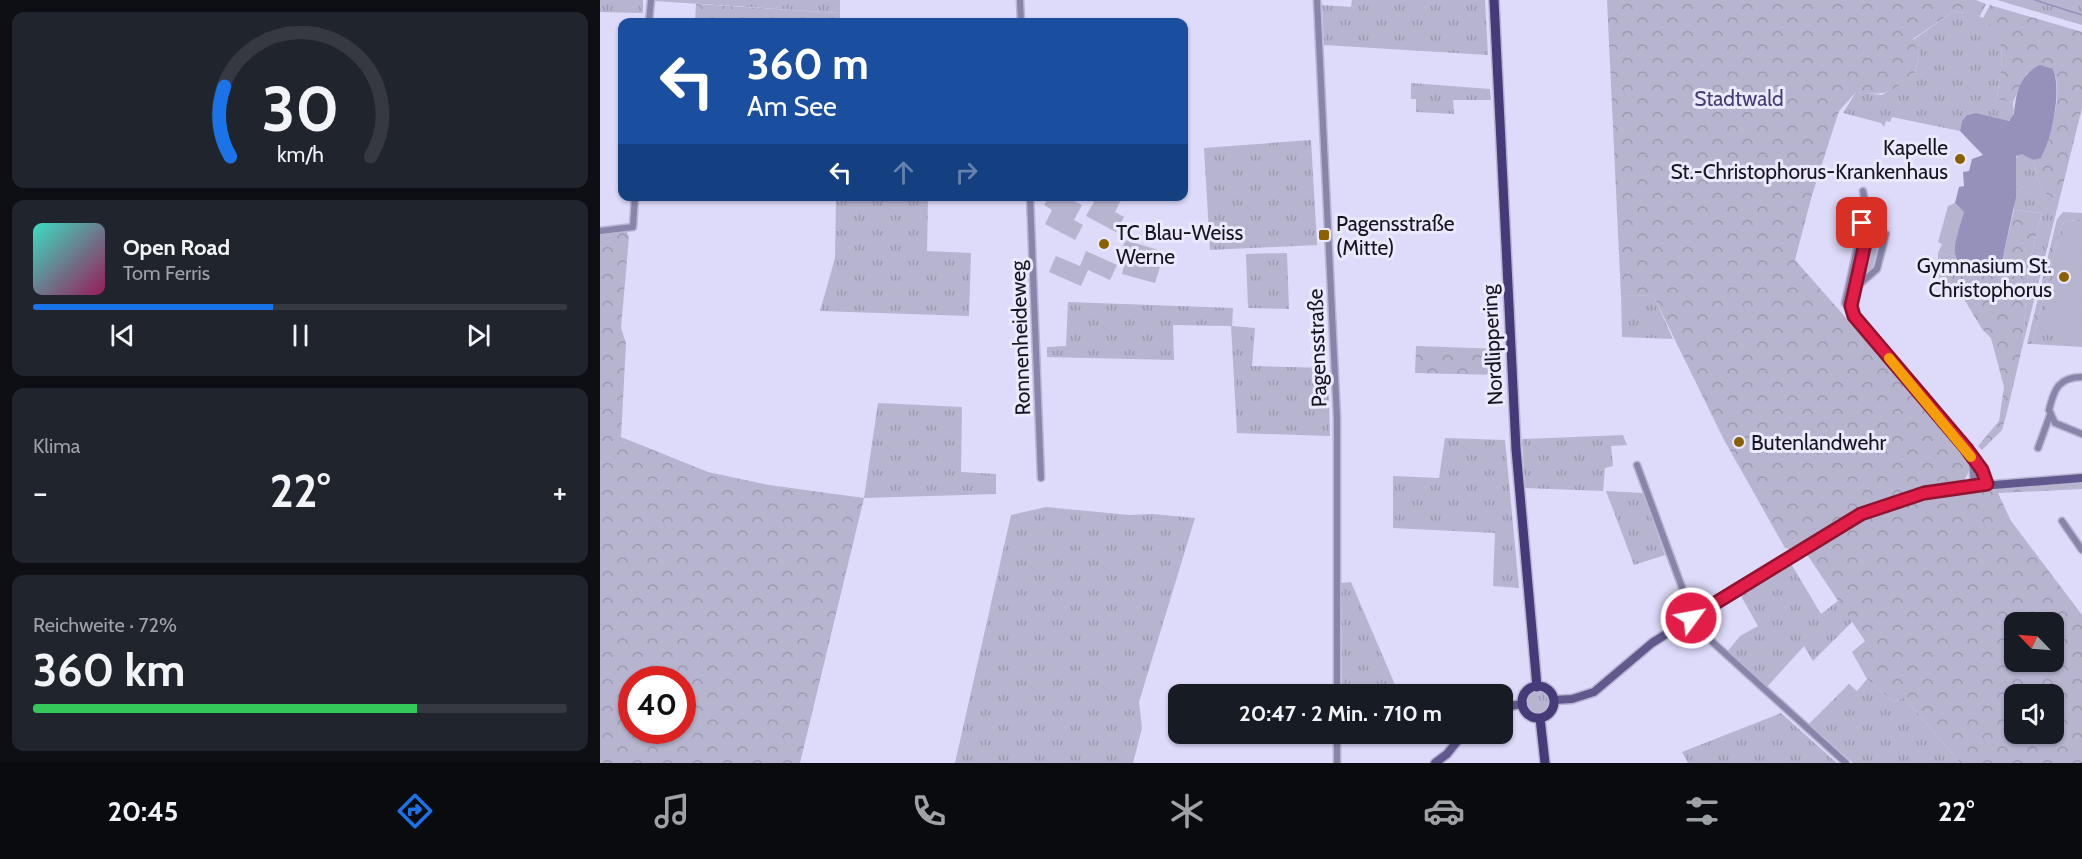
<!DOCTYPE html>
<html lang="de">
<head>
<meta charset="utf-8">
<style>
	body { margin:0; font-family:Cabin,sans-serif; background:#20242c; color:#f1f3f6; height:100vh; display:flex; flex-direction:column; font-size:22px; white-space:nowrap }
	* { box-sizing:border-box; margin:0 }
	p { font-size:20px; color:#9ea1a6 }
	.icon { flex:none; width:33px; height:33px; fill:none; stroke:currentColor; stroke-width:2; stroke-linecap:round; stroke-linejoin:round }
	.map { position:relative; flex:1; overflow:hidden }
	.side { display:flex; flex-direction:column; gap:12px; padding:12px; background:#0d0f14; width:600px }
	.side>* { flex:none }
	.top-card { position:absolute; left:18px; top:18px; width:570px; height:183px; border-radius:12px; box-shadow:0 2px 4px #0004; background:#1a4fa0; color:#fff; overflow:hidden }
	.needle { width:39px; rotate:295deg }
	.controls { position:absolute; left:1404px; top:612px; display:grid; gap:12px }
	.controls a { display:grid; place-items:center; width:60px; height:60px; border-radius:12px; background:#171b24; box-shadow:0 2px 4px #0004; font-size:30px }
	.speed { position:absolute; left:18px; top:666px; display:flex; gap:12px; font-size:30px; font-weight:700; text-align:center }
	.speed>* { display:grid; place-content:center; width:78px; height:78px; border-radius:50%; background:#171b24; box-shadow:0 2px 4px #0004; line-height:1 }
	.speed .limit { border:9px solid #d22; background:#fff; color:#111 }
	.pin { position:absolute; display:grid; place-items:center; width:51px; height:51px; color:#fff; margin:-26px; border-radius:12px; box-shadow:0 3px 9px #0006 }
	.me { position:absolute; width:66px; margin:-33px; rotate:58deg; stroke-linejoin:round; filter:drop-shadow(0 0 4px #0008) }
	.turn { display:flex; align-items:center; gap:21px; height:126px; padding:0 30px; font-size:27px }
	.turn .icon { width:78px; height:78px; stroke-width:2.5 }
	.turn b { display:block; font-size:42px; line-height:51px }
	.lanes { display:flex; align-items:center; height:57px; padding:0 30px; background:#0003; justify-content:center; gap:30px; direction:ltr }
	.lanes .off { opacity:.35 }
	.big { font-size:45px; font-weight:700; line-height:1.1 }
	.side .widget { flex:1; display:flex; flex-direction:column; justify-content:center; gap:9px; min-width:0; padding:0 21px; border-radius:12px; background:#20242c }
	.side .dial { align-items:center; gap:0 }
	.dial svg { height:156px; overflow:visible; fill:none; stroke:#363941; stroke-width:7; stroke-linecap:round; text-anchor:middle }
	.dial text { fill:#f1f3f6; stroke:none }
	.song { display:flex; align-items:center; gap:18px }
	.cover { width:72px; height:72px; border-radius:9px; background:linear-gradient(135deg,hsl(170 70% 55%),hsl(330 70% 35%)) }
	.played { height:6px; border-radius:3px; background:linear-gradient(90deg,#1a73e8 45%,#363941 45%) }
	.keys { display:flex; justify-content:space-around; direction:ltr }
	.heat { display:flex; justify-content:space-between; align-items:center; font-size:33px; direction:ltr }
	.charge { height:9px; border-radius:4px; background:linear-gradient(90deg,#34c759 72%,#363941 0) }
	.trip { position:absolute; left:568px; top:684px; width:345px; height:60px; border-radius:12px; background:#171b24; box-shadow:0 2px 4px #0004; font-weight:700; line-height:60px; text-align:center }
	.tabs { display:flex; height:96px; justify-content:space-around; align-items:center; background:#090b0e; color:#9ea1a6 }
	.tabs .icon { width:42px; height:42px }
	.tabs .current { color:#1a73e8 }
	.tabs b { font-size:27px; color:#f1f3f6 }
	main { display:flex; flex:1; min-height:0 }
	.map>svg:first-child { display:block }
</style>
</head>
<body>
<main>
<section class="side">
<div class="widget dial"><svg viewBox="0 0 100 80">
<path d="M14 69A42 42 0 1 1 86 69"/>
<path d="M14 69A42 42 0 0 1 11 33" stroke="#1a73e8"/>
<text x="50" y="56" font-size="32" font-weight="700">30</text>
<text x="50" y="72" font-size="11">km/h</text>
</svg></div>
<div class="widget">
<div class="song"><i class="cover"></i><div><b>Open Road</b><p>Tom Ferris</p></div></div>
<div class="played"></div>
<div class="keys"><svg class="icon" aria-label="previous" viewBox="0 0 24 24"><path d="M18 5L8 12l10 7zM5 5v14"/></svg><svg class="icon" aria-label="pause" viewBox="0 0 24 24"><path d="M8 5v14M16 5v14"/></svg><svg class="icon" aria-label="next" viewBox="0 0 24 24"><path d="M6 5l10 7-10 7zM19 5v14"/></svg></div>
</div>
<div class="widget"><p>Klima</p>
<div class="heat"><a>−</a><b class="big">22°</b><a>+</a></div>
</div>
<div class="widget"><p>Reichweite · 72%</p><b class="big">360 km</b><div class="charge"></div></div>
</section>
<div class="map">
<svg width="1482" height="763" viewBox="0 0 1482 763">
	<defs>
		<pattern id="grass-tufts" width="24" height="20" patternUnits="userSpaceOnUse" patternTransform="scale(1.5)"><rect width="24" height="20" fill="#b6b4cf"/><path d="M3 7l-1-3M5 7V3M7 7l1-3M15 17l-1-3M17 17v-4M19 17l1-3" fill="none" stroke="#9c9ab1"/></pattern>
		<pattern id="forest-crowns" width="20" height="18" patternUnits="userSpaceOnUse" patternTransform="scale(1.5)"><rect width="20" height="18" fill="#b6b4cf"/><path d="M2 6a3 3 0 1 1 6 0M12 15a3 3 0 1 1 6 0" fill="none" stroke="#9c9ab1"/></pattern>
	</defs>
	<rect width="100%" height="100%" fill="#dddafa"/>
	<!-- grass -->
	<path fill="url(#grass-tufts)" d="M0,0H43V13L0,12Z
		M54,0H240V13L54,1Z
		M752,0H885L888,55L724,45L722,5L751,7Z
		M1397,0H1482V25Z
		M1354,11C1362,13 1374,13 1381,17C1412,32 1400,71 1397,98L1413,102C1413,110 1417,119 1406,121L1376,113L1367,115L1362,121L1360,131L1292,117L1290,122L1286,121L1284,127L1281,123L1243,113L1256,92L1282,95L1315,73L1319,54L1313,40Z
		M811,83L890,89L891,100H853L854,114L816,112V99H811Z
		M711,140L717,245L610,250L604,148Z
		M1422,153L1433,160C1440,181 1436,191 1459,201L1423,344L1428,268L1442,213L1414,210L1415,161L1418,154Z
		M236,197H328L327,251L371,253L369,316L220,311L235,258Z
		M1467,220L1482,221V347L1432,344L1461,226Z
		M1272,236H1278L1279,240L1272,270L1261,279Z
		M687,253L689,309L648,308L646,254Z
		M1053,295L1073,339L1022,337L1021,296Z
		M468,302L633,308L632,326L655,328L652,366L728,368L730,436L637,433L631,326L573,325L574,360L447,357V347L466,346Z
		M278,403L362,407L361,472L396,474V494L264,498Z
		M1023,435L1027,445L1011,446L1013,466L1005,468L1003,491L925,488L922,439Z
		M845,438L905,440L919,588L893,586L895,533L793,528V476L839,478Z
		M1006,491L1043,493L1065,555L1034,565Z
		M446,507L529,515L553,514L595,518L539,702L542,728L533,763H355L411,515Z
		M1190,562L1221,614L1239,600L1253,621L1213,661L1204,646L1166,688L1127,652L1140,636L1158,626L1141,596Z
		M751,582L799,694H742L741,583Z
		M1267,679L1294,702L1304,697L1360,763H1253L1209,724L1249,684L1257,691Z
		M927 703a12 12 0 1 1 24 0a12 12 0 1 1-24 0Z
		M1181,713L1237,763H1088L1082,752Z"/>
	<!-- forest -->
	<path fill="url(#forest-crowns)" fill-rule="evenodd" d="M1007,0H1376L1386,4L1380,16L1354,11L1313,39L1319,54L1315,73C1289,93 1289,96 1256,92L1239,111L1212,195L1195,260L1358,445C1366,456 1375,467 1364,480L1369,489L1482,482V489L1398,493L1411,521L1482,615V763H1360L1304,697L1294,702L1267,679L1252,652L1265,641L1206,553L1185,548L1123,438L1053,295L1021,296ZM1414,622H1454V662H1414ZM1414,694H1454V734H1414Z
		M96,4L240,13V22H95Z
		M1390,5L1482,32V108L1459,201C1436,192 1440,181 1433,160L1443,155C1451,130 1464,94 1453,69L1427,73L1413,102L1397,99C1400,68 1411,39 1383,18Z
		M1414,210L1442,213L1428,268L1423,344L1407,412L1402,430L1382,450L1378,446L1399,421L1404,387L1391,338L1382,329L1364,299H1348L1338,274V253L1355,256L1357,260L1397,267L1404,252Z
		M1463,212L1482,213V221L1467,220L1461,226L1432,344H1427L1457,219Z
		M26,231L29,237L21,328L26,343L21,437L108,472L169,485L264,498L200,763H0V234ZM32,680H82V730H32Z
		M816,346L902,349L900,375L815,373Z"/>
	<!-- green -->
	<path fill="#b6b4cf" d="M449,197H476L474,201L482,205L474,220L483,225L475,240L445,224L452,210L444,205Z
		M485,197L522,198L515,212L524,217L516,232L486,216L494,202Z
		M1355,203L1364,212L1355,256L1338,253L1342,244L1338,242L1348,206Z
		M1465,222L1482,226L1481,340L1440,330Z
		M525,240L558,250L554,265L560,267L555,283L522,274L526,258L520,256Z
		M486,251L517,265L510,280L488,270L481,286L449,272L456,256L480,266Z"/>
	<!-- water -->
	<path fill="#9691bb" d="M1440,65L1453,69C1462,90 1452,138 1441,158L1433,160L1422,154L1416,156V197L1402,261C1390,277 1358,278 1355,253C1354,241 1361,224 1364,212L1355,203L1359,187L1364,186L1363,172L1369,171L1372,159L1383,155L1360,131L1362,121L1367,115L1376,113L1409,121L1414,114C1416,94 1419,75 1440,65Z"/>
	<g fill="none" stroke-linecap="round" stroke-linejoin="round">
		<!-- stream -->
		<path stroke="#9691bb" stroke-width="1.5" d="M1435,0L1482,15"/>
		<!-- street casing -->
		<g stroke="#b9b6d3" stroke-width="9">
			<path id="street" d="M420,0L421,22
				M717,0L737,418V694
				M49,22L51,0
				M1263,191L1266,208L1245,303L1366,448L1382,470L1387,485
				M430,196L441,478
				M0,231L33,227L35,196
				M1254,289L1277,269L1286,234L1261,228
				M1253,313L1251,306L1268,230
				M1482,377C1459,377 1454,389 1449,410L1455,423L1482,434
				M1438,448L1450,415
				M1372,460L1374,485
				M1037,465L1097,628L1246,763
				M1462,521L1482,550
				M737,763V734"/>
		</g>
		<!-- secondary casing -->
		<g stroke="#b9b6d3" stroke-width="11">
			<path id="secondary" d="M954,700L972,699L994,692L1052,643L1230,531L1282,505L1345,489L1482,478
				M903,707L923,704
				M835,763L847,754L863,734"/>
		</g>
		<!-- primary casing -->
		<g stroke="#b9b6d3" stroke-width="12">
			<path id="primary" d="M894,0L916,449L937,687
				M922 702a16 16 0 1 1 32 0a16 16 0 1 1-32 0Z
				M940,718L945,763"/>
		</g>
		<!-- street -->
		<use href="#street" stroke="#8985aa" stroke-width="6"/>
		<!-- secondary -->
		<use href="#secondary" stroke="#61598e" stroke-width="8"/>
		<!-- primary -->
		<use href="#primary" stroke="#463a79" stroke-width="9"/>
	</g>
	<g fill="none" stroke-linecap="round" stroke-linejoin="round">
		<!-- route casing -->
		<g stroke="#92132f" stroke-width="15">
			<path id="route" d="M1091,618L1261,514L1324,493L1387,484L1382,470L1366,448L1254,316L1251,306L1268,230L1261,228L1262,223"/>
		</g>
		<!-- route -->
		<use href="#route" stroke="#e11d48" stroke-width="10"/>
		<!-- slow -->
		<path stroke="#f59e0b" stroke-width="10" d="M1289,358L1371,457"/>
	</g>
	<!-- markers -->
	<g fill="#8a6102" stroke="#ebe9fd" stroke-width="2">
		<circle cx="1360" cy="159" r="6"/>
		<rect x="718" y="229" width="12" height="12" rx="3"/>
		<circle cx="504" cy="244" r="6"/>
		<circle cx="1464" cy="277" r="6"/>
		<circle cx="1139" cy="442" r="6"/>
	</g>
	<g text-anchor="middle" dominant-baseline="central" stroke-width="6" stroke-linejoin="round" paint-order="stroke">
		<!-- park labels -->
		<g font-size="21" fill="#463c74" stroke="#ebe9fd">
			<text x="1139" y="98">Stadtwald</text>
		</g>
		<!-- poi labels -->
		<g font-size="21" fill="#16141f" stroke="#ebe9fd" text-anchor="start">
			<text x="1348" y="147" text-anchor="end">Kapelle<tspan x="1348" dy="24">St.-Christophorus-Krankenhaus</tspan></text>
			<text x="736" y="223">Pagensstraße<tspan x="736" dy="24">(Mitte)</tspan></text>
			<text x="516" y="232">TC Blau-Weiss<tspan x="516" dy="24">Werne</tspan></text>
			<text x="1452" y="265" text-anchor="end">Gymnasium St.<tspan x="1452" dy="24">Christophorus</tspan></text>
			<text x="1151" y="442">Butenlandwehr</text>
		</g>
		<!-- street labels -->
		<g font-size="21" fill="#16141f" stroke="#ebe9fd">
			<text transform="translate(420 338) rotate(-92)">Ronnenheideweg</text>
			<text transform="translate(892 345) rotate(-93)">Nordlippering</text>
			<text transform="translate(717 348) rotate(-92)">Pagensstraße</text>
		</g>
	</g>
</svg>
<div class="controls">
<a><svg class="needle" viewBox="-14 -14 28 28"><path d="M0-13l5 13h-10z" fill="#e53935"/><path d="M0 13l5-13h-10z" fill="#9ea1a6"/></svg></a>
<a><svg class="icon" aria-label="sound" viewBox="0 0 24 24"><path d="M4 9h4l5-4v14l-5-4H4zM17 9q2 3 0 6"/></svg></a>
</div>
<div class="speed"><div class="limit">40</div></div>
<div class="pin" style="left:1262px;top:223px;background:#d93025"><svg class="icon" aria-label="arrive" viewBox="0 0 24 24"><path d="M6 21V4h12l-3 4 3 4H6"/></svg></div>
<svg class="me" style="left:1091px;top:618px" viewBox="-20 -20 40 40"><circle r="17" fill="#e11d48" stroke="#fff" stroke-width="3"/><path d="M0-11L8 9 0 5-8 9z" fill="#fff"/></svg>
<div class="trip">20:47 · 2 Min. · 710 m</div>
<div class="top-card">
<div class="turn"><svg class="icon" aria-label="left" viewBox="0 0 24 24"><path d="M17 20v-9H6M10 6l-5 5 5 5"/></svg><div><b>360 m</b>Am See</div></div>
<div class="lanes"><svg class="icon" aria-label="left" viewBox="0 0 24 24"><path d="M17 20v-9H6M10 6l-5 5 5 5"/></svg><svg class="icon off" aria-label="ahead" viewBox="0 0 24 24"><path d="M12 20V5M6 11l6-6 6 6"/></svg><svg class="icon off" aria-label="right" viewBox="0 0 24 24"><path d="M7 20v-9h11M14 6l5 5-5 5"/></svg></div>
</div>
</div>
</main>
<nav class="tabs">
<b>20:45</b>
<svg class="icon current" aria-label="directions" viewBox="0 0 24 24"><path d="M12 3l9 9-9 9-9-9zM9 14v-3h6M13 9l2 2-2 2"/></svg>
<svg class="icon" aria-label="music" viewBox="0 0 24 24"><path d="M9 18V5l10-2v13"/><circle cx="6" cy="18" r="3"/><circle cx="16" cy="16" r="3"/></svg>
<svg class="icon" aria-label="phone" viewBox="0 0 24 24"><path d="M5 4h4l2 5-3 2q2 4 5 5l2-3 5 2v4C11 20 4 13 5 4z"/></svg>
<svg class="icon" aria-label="climate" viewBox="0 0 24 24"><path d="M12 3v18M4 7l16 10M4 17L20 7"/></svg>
<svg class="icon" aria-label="car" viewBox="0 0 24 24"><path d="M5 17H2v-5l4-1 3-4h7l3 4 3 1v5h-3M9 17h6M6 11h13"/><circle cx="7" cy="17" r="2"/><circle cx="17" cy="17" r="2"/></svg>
<svg class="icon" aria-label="filters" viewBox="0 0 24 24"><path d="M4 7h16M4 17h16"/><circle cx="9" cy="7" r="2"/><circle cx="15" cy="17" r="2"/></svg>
<b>22°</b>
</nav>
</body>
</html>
